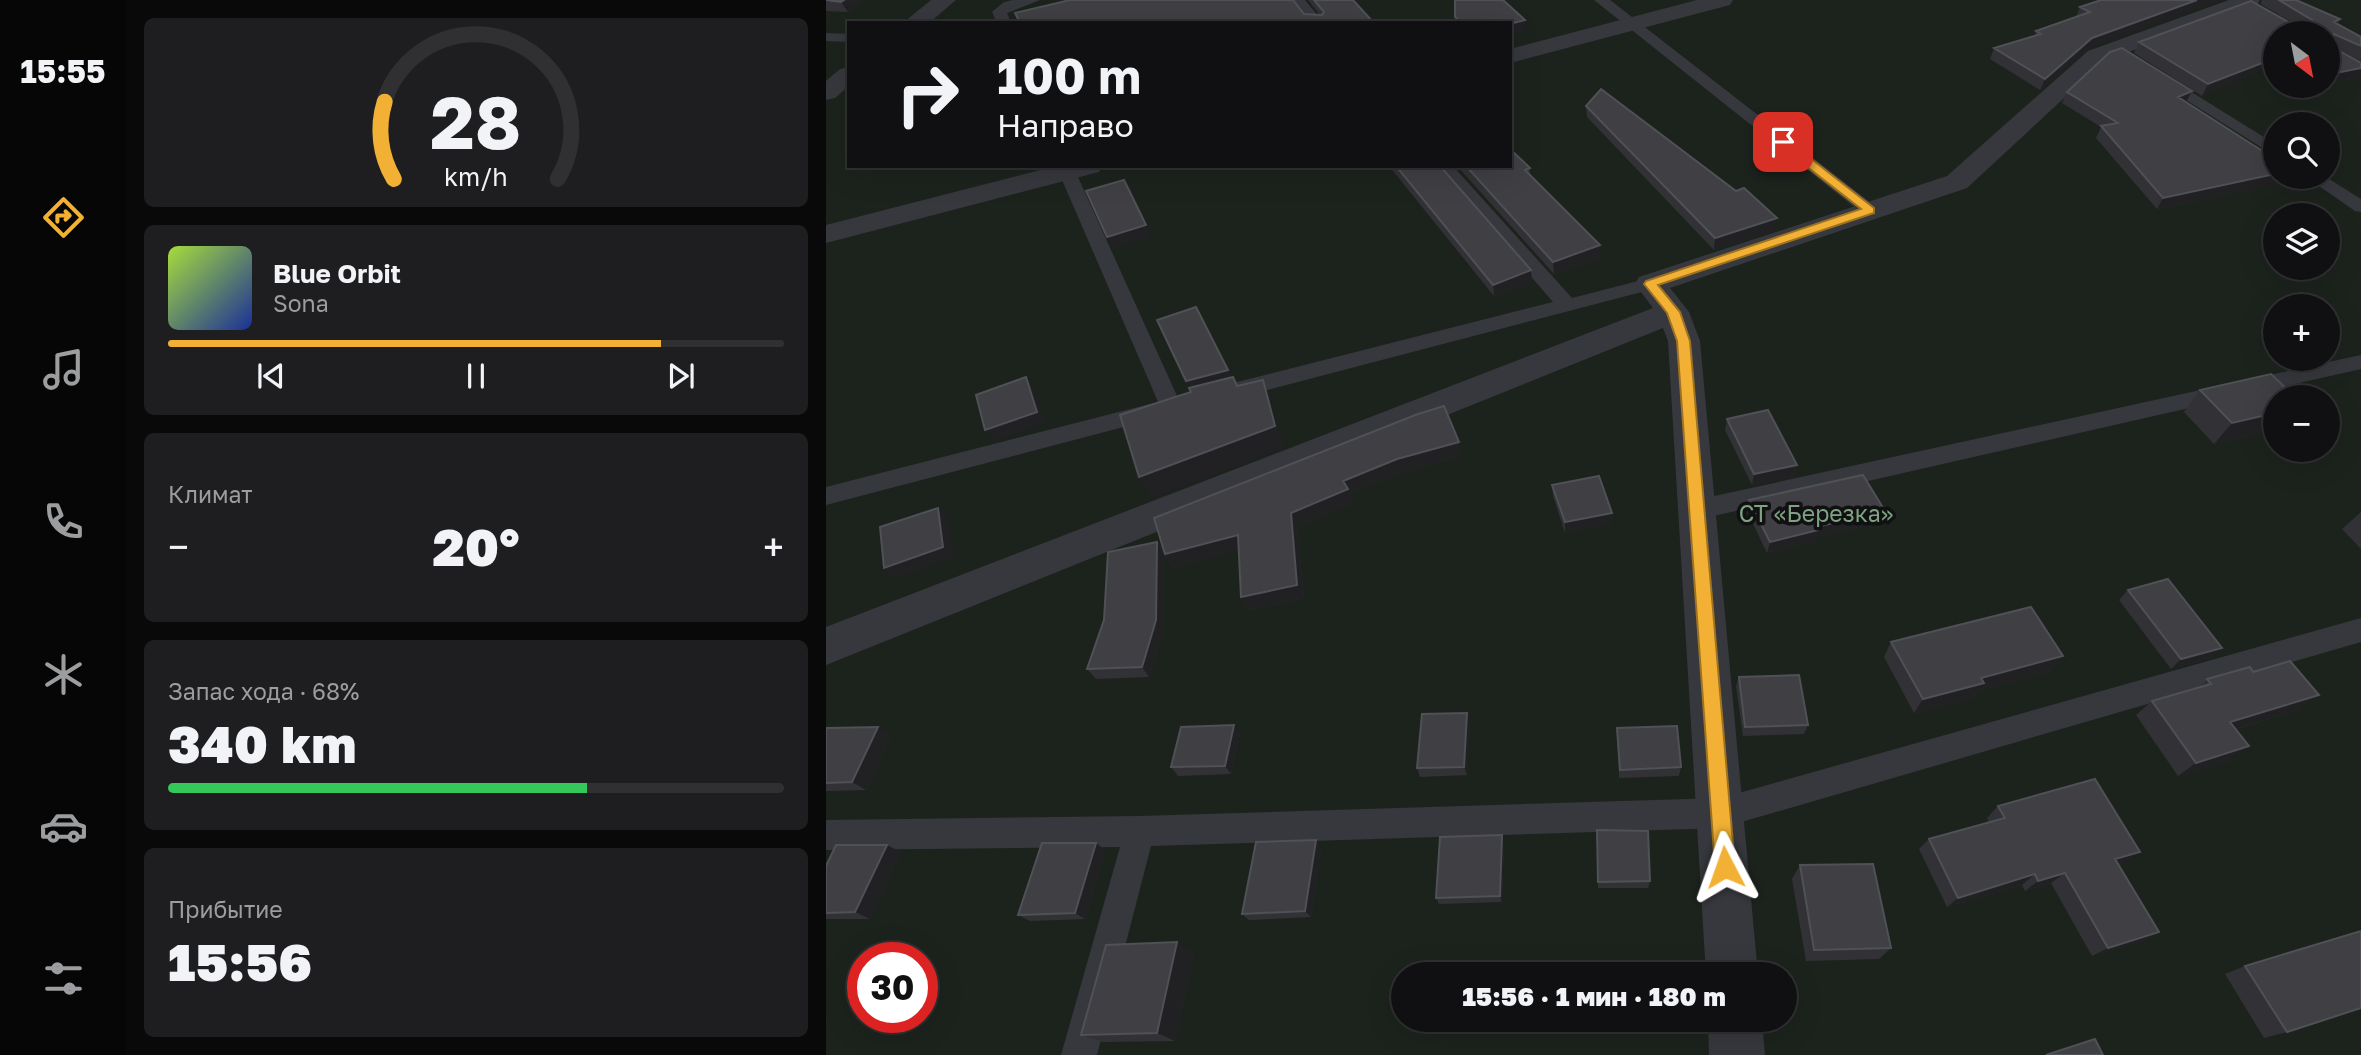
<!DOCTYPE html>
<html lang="ru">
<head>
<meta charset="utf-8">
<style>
	body { margin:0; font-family:"Golos Text",sans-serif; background:#1e1e20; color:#f1f3f6; height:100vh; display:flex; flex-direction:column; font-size:26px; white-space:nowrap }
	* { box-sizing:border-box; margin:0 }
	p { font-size:23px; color:#9c9d9f }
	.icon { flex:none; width:38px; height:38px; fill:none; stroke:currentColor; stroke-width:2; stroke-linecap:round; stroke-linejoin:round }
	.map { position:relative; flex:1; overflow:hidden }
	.side { display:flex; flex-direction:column; gap:18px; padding:18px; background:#09090a; width:700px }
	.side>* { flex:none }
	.hud { position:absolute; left:21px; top:21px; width:665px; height:147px; border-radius:0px; box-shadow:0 7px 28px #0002,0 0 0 2px #303032; background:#101012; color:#f1f3f6; overflow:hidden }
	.needle { width:46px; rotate:148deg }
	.tools { position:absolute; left:1437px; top:21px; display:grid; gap:14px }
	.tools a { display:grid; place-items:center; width:77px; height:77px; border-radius:50%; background:#101012; box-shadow:0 7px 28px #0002,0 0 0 2px #303032; font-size:35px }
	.speed { position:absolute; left:21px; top:942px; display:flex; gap:14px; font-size:35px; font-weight:700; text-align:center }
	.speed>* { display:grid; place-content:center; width:91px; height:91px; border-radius:50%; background:#101012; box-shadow:0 7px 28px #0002,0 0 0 2px #303032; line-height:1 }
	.speed .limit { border:10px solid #d22; background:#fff; color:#111 }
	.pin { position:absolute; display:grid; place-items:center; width:60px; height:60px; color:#fff; margin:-30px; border-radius:14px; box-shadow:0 4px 10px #0006 }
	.me { position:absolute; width:77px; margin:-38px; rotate:356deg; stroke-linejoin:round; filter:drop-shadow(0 0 5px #0008) }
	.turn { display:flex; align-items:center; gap:24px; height:147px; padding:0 35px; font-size:32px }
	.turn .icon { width:91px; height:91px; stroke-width:2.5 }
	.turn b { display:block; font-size:49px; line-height:60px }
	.big { font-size:52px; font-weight:800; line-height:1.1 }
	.side .card { flex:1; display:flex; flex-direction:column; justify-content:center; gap:10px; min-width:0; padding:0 24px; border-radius:10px; background:#1e1e20 }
	.side .dial { align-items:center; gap:0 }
	.dial svg { height:182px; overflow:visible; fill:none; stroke:#303032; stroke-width:7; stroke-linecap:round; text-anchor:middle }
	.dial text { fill:#f1f3f6; stroke:none }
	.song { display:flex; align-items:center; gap:21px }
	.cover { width:84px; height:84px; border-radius:10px; background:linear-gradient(135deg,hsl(80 70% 55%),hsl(230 70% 35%)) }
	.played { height:7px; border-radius:4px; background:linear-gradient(90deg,#f2b134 80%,#303032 80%) }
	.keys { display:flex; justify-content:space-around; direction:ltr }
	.heat { display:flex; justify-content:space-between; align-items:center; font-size:38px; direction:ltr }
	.charge { height:10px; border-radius:5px; background:linear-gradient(90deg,#34c759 68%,#303032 0) }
	.trip { position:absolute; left:565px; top:962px; width:406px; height:70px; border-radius:35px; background:#101012; box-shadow:0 7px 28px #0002,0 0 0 2px #303032; font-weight:800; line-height:70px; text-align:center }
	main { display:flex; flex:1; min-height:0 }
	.tab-bar { display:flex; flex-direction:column; width:126px; justify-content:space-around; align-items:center; background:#060607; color:#9c9d9f }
	.tab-bar .icon { width:49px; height:49px }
	.tab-bar .selected { color:#f2b134 }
	.tab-bar b { font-size:32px; color:#f1f3f6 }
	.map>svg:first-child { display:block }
</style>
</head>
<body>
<main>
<nav class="tab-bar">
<b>15:55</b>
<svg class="icon selected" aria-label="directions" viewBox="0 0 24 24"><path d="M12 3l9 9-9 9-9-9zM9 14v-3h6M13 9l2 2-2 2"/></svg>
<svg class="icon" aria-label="music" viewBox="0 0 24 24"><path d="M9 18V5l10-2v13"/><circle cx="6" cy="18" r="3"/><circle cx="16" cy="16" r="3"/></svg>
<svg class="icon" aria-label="phone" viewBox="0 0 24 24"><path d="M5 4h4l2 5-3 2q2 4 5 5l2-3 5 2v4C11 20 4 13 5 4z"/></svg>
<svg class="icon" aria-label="climate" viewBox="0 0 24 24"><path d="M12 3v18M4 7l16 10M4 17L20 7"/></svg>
<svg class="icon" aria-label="car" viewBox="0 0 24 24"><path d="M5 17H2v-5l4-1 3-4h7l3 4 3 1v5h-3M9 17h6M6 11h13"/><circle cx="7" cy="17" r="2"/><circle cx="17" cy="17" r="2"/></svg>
<svg class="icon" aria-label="filters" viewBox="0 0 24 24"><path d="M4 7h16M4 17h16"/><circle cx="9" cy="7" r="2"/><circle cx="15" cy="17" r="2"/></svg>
</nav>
<section class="side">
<div class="card dial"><svg viewBox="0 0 100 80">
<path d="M14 69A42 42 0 1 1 86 69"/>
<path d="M14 69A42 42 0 0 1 10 35" stroke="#f2b134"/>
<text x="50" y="56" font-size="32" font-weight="700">28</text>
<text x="50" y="72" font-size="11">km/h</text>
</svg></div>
<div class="card">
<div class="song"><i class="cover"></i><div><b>Blue Orbit</b><p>Sona</p></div></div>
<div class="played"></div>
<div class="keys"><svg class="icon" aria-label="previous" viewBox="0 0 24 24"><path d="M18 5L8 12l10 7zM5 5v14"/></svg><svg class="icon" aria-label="pause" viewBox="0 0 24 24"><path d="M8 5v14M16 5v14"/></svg><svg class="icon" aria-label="next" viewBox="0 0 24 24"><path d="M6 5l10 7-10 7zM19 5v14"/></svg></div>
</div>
<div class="card"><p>Климат</p>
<div class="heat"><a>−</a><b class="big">20°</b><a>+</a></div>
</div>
<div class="card"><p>Запас хода · 68%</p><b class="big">340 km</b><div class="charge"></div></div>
<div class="card"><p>Прибытие</p><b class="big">15:56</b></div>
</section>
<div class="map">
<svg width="1535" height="1055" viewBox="0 0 1535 1055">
	<rect width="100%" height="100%" fill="#161618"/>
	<!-- green -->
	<path fill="#1c231d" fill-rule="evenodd" d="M0,0H1535V1055H0ZM23,23H684V166H23ZM1449,33H1502V86H1449ZM1449,124H1502V177H1449ZM1449,215H1502V268H1449ZM1449,306H1502V359H1449ZM1449,397H1502V450H1449ZM37,957H96V1017H37ZM578,975H959V1020H578Z"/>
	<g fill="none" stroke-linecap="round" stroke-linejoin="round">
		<!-- service -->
		<path fill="#37383d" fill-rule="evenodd" d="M187,0H214L181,13L185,23H171L166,12L178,2Z
			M465,0H479L498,23H483Z
			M768,0H784L1049,206L1052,210L1049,214H1037Z
			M0,33L23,34V42L0,41Z
			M1335,73L1449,144V156L1330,81L1327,78L1330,75Z
			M230,166H247L356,407L353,413L345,415L338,413L328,419L0,505V487L328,403L333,404Z
			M609,166H627L746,298L824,278L831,280L834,284L831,288L407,399L399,396L396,391L399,386L407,383L727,302Z
			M1480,177H1500L1535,199V212L1529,211Z
			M1535,355V369L870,520L861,517L858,510L861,503L870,500Z
			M1535,618V642L895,828L325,846L271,1055H235L294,847L0,850V820L314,816L895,798Z"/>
		<!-- minor -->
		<path fill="#37383d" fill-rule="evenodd" d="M105,0H130L103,23H77Z
			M871,0H907L904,5L684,63V49Z
			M1403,0H1434L1431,5L1278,61L1141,188L844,288L863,312L874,341L932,975H880L842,341L837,328L0,665V627L827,308L809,284L813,277L1121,176L1262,51Z
			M23,67V86L9,98L0,100V81L14,69Z
			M230,166H276L273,172L0,243V225Z
			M882,1020H936L939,1055H883Z"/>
	</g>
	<!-- wall -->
	<path fill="#323236" d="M0,0H40L22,12L0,11Z
		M482,0H527L548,23L478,14L494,15Z
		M1275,0L1261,49L1214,90L1164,59L1168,48L1208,36L1210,31L1250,17L1254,7Z
		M1436,0H1470L1514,19L1511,24L1535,37V61L1508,48L1534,77L1503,84H1502V33L1376,96L1308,53L1313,42L1469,24L1435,4Z
		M1366,91L1360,102L1458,182L1331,209L1270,138L1275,127L1236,103L1241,92Z
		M760,106L910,191L949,230L888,250L761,117Z
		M563,166H614L705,270L706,282L668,296Z
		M631,166H684L704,168V175L774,245V257L728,274Z
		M1374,390L1449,397V430L1388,444L1358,412Z
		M901,419L971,465L968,476L926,485L899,430Z
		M635,456L575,473L523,494L526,503L471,527L478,598L423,610L415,597L413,550L347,567L338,553V630L323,677L270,679L261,669L331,542L338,551L328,518Z
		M726,485L786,513L785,523L739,533L727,496Z
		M923,500L1059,511L1054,522L990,537L989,541L941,553L921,511Z
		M1535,512V549L1516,529Z
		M1302,590L1386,657L1345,669L1293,600Z
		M1065,642L1237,656L1224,671L1152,691L1147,698L1088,713L1058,657Z
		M1427,672L1472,710L1410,729L1404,760L1352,776L1310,715L1326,701L1372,688L1381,679Z
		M913,677L982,725L978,734L917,736L910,686Z
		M644,722L641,775L594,777L591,768Z
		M0,728L65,736L40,790L0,791Z
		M791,728L855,767L853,776L793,778Z
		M414,734L405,774L352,776L345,767Z
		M1172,806L1298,862L1292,864L1333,932L1316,941L1266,956L1225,883L1199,891L1196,885L1121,907L1093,849L1103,839L1163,823L1161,818Z
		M771,830L824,881L822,888H772Z
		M678,842L676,902L613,904L610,898Z
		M270,843L279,850L259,919L204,921L192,915Z
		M61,845L74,852L44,919H0V866Z
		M495,848L485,917L423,920L416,914Z
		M974,865L1065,948L1053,959L980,961L966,879Z
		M368,953L349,1041L277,1042L255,1035Z
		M1419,966L1461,1032L1438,1038L1399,974Z"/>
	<!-- shaded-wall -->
	<path fill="#212124" d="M18,0H40L22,12L15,2Z
		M1371,0H1395L1261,49L1214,90L1219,79L1266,38Z
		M699,20V31L684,35V24Z
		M1449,58V66L1376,96L1382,84Z
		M1535,68V76L1534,77L1503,84L1510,73Z
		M1366,91L1360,102L1352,97Z
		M1449,174V177H1462L1458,182L1331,209L1337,198Z
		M951,218L949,230L888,250L889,238Z
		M320,225L325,237L287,248L281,237Z
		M774,245V257L728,274L727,262Z
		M705,270L706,282L668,296L667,285Z
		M402,370L407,381L365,392L360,381Z
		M200,377L208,389L219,423L168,442L159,430Z
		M437,380L445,402L458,448L326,498L313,477Z
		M1449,413V430L1388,444L1406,423Z
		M633,442L635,456L575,473L523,494L526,503L471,527L478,598L423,610L415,597L465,513L517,481L571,459Z
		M971,465L968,476L926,485L928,474Z
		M112,508L122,518L128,557L69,579L58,568Z
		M1059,511L1054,522L990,537L989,541L941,553L944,542L990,527Z
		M786,513L785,523L739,533V522Z
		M412,535L419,549L347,567L339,554Z
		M331,542L338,552V630L323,677L316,667Z
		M1396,648L1386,657L1345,669L1355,659Z
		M1237,656L1224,671L1152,691L1147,698L1088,713L1097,699L1155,678Z
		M1493,695L1472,710L1386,736L1404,722Z
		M641,713L644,722L641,775L638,767Z
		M408,725L414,734L405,774L399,766Z
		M52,727L65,736L40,790L26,782Z
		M1423,746L1404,760L1352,776L1370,763Z
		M676,835L678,842L676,902L674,896Z
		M490,840L495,848L485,917L479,911Z
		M270,843L279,850L259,919L249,913Z
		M61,845L74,852L44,919L29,912Z
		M1314,852L1298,862L1274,869L1289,859Z
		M1239,873L1225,883L1199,891L1212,881Z
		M1209,874L1196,885L1121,907L1132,898Z
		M1333,932L1316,941L1266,956L1282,948Z
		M351,942L368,953L349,1041L331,1033Z"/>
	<!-- building -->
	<path fill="#3f3f44" stroke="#4f5156" stroke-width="2" d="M0,0H18L15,2Z
		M244,0H467L478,14L496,15L498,12L488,0H527L548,23H194L189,13Z
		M629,0H677L699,20L684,24V23H636L629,17Z
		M1275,0H1371L1266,38L1219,79L1168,48L1215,34L1210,31L1264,12L1254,7Z
		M1453,0H1470L1514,19L1508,22L1535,37V46L1508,34V48L1535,63V68L1510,73L1502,68V33H1449V58L1382,84L1313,42L1425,1L1466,24H1487L1486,20Z
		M1296,48L1366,91L1352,97L1449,159V174L1337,198L1275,126L1292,123L1241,92L1284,52Z
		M775,89L910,191L918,188L951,218L889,238L760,106Z
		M684,149L704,168L699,170L774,245L727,262L640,166H684Z
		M570,166H614L705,270L667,285Z
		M298,180L320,225L281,237L260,191Z
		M370,307L402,370L360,381L331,320Z
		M1445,374L1469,397H1449V413L1406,423L1374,390Z
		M200,377L211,412L159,430L150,395Z
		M407,377L411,386L437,380L449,426L313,477L294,415L365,392L363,388Z
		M618,406L633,442L571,459L517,481L522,489L465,513L471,585L415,597L412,535L339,554L328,518L592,414Z
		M942,410L971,465L928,474L901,419Z
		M1037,475L1059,511L990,527L992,530L944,542L923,500Z
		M773,476L786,513L739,522L726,485Z
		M112,508L117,547L58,568L54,527Z
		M331,542L330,620L316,667L261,669L278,620L282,552Z
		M1342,579L1396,648L1355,659L1302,590Z
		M1205,607L1237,656L1155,678L1158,683L1097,699L1065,642Z
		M1464,661L1493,695L1404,722L1423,746L1370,763L1326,701L1385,684L1381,679L1424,667L1427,672Z
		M973,675L982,725L919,727L913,677Z
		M641,713L638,767L591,768L596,714Z
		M408,725L399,766L345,767L355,727Z
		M851,726L855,767L794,770L791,728Z
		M52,727L26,782L0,783V728Z
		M1269,779L1314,852L1289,859L1333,932L1282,948L1239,873L1212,881L1209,874L1132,898L1103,839L1179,818L1172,806Z
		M771,830L822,831L824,881L772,882Z
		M676,835L674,896L610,898L614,837Z
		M490,840L479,911L416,914L430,842Z
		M216,843H270L249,913L192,915Z
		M10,845H61L29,912L0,913V866Z
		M1047,864L1065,948L988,950L974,865Z
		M1535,931V1008L1461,1032L1419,966Z
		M351,942L331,1033L255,1035L280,945Z
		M1269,1039L1277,1055H1220Z"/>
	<!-- route -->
	<path fill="#f2b134" stroke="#9d7322" stroke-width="2" d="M953,140H961L1048,208V213L832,285L854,312L864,341L909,867L906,874L899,877L892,874L889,867L851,341L841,313L818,284L820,281L1035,209L953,145Z"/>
	<g text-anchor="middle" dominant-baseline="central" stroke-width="7" stroke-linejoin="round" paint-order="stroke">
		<!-- park labels -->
		<g font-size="23" fill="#7fa381" stroke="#111113">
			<text x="990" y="513">СТ «Березка»</text>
		</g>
	</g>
</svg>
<div class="tools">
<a><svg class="needle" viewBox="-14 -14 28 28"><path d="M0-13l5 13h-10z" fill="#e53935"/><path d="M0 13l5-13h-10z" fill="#9c9d9f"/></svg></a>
<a><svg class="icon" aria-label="search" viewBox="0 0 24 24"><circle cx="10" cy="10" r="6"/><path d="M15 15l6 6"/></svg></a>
<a><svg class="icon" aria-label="layers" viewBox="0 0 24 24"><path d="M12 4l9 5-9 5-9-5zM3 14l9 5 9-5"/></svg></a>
<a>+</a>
<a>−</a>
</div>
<div class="speed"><div class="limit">30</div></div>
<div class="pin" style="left:957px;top:142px;background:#d93025"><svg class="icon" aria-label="arrive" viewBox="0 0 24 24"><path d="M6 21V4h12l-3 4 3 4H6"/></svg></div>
<svg class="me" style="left:899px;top:867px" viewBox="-20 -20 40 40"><path d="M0-17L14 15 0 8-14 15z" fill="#f2b134" stroke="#fff" stroke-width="4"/></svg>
<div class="trip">15:56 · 1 мин · 180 m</div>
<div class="hud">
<div class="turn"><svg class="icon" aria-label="right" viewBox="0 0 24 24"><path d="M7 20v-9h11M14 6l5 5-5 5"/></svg><div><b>100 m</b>Направо</div></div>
</div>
</div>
</main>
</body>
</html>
